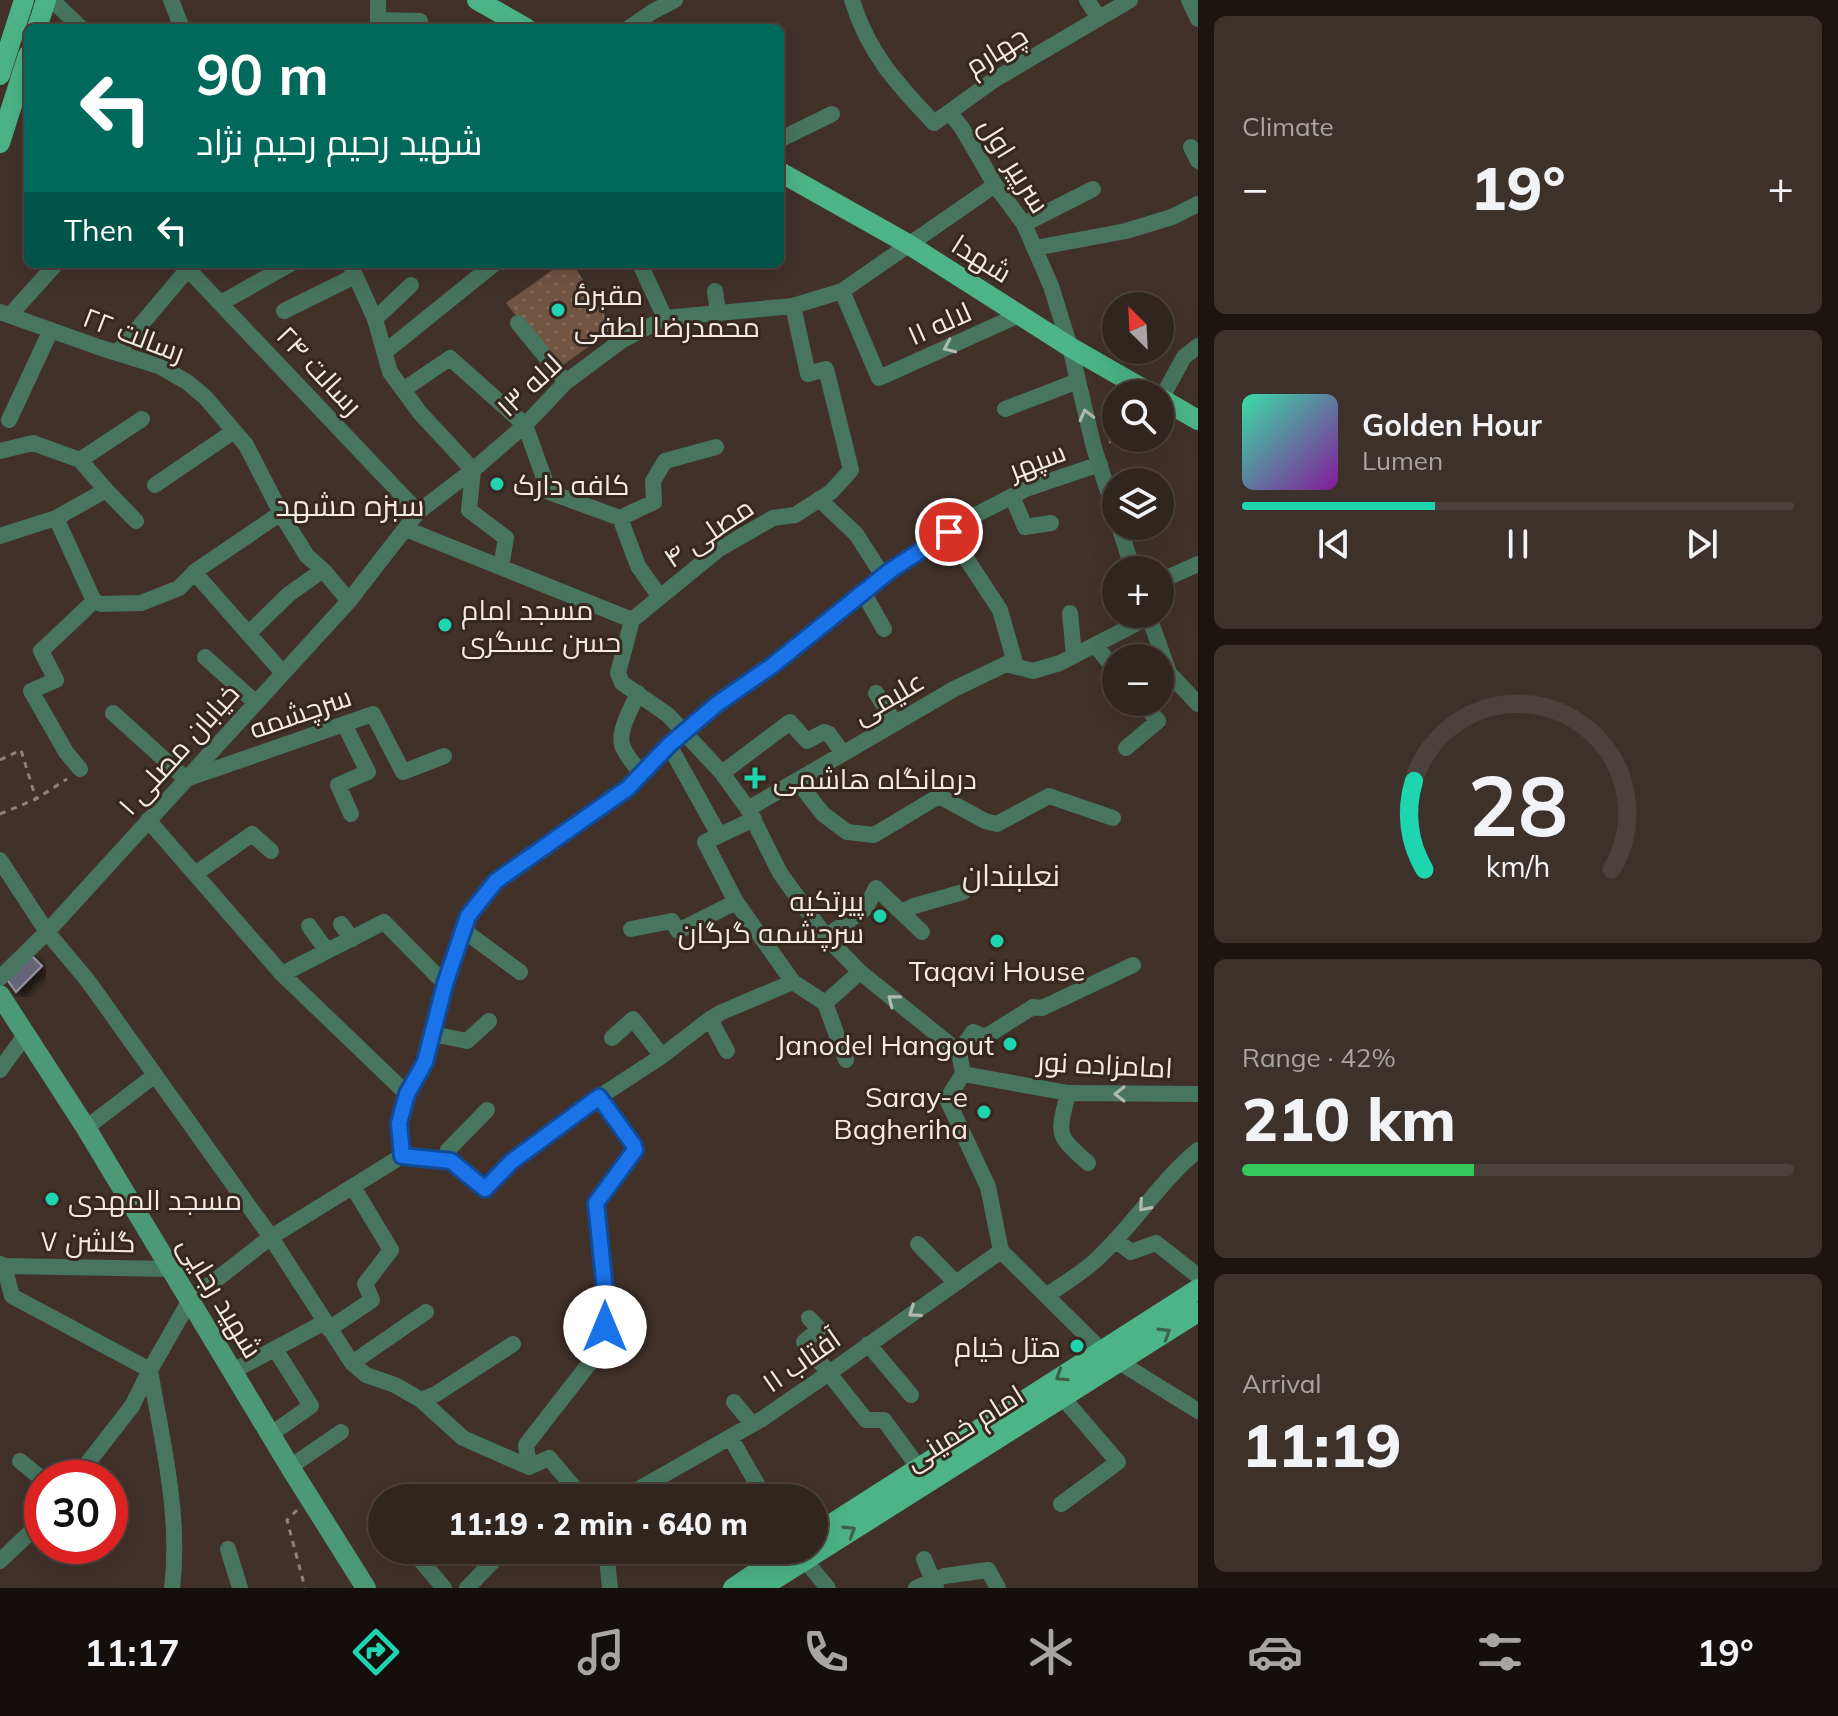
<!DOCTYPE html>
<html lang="en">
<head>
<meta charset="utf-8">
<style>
	body { margin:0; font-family:Mulish,Cairo,sans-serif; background:#3d312c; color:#f1f3f6; height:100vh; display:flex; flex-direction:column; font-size:30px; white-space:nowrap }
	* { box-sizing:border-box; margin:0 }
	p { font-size:26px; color:#a8a5a4 }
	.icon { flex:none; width:44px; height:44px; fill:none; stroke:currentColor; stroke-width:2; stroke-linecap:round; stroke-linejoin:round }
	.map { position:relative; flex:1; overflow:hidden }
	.drawer { display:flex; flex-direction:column; gap:16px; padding:16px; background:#1b1411; width:640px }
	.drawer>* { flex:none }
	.top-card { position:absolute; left:24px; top:24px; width:760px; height:244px; border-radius:12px; box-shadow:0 8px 32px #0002,0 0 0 2px #4c423d; background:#00695c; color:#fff; overflow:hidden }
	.needle { width:52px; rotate:336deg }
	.fabs { position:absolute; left:1102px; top:292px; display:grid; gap:16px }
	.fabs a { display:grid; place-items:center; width:72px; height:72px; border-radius:50%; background:#31251f; box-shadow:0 8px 32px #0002,0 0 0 2px #4c423d; font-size:40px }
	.speed { position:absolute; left:24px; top:1460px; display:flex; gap:16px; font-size:40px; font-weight:700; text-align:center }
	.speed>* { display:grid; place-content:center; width:104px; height:104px; border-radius:50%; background:#31251f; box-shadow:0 8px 32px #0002,0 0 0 2px #4c423d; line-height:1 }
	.speed .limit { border:12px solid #d22; background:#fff; color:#111 }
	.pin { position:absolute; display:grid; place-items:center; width:68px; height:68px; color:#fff; margin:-34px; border:4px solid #fff; border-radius:50%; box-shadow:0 2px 8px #0007 }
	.me { position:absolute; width:88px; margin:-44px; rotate:0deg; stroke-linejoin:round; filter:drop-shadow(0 0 6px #0008) }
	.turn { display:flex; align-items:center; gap:28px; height:168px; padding:0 40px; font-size:36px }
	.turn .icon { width:104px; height:104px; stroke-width:2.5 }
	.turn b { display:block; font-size:56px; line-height:68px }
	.then { display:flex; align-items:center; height:76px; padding:0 40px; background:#0003; gap:16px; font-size:30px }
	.big { font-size:60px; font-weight:800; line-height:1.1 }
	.drawer .widget { flex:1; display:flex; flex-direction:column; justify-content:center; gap:12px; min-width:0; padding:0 28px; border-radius:12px; background:#3d312c }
	.drawer .dial { align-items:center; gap:0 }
	.dial svg { height:208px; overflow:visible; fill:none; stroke:#4c423d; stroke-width:7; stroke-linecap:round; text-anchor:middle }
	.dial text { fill:#f1f3f6; stroke:none }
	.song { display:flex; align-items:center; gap:24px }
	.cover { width:96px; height:96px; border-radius:12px; background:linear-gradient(135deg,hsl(160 70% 55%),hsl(290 70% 35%)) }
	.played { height:8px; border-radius:4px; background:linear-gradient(90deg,#1ed5b0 35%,#4c423d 35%) }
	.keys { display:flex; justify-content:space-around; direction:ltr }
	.heat { display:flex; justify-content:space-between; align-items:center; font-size:44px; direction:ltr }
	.charge { height:12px; border-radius:6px; background:linear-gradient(90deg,#34c759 42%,#4c423d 0) }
	.trip { position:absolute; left:368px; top:1484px; width:460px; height:80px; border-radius:40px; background:#31251f; box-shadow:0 8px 32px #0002,0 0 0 2px #4c423d; font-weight:800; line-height:80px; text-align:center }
	.menu { display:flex; height:128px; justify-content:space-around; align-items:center; background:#140f0c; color:#a8a5a4 }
	.menu .icon { width:56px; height:56px }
	.menu .selected { color:#1ed5b0 }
	.menu b { font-size:36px; color:#f1f3f6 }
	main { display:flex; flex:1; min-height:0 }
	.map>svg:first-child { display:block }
</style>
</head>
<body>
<main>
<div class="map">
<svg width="1198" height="1588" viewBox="0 0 1198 1588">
	<defs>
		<pattern id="grass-dots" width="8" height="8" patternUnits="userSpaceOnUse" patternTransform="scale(2)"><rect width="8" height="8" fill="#725443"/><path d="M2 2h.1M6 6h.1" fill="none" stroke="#876d5e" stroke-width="1.8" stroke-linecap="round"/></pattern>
		<filter id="shadow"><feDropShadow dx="6" dy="6" stdDeviation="4" flood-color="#0009"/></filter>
	</defs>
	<rect width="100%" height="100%" fill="#413129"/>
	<!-- grass -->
	<path fill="url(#grass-dots)" d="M561,264H573L613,329L559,368L506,303Z"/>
	<!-- building -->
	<path fill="#666577" stroke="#9494a6" stroke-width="2" filter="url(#shadow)" d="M27,951L42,966L16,992L5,977Z"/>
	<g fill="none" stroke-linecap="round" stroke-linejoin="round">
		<!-- path -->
		<path stroke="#8f827b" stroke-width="3" stroke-dasharray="6 6" stroke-linecap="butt" d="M1109,442L1120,438
			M0,760L21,750L36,799
			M0,814L36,799L67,779
			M297,1510L287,1520L305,1588"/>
		<!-- street -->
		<path stroke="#47755f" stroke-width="16" d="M52,0L81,28
			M171,0L182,28
			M378,0V28
			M852,0C868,53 897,84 934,123L994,80L1130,0
			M1087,0L1099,18
			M1189,0L1198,19
			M378,20L420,21
			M629,28L652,12L675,0
			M949,112L962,128L995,185L1024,224L1051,286L1070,347L1094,448L1116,516
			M780,133L783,138L832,114
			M1191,147L1198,161
			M1024,224L1093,189
			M1035,248L1126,231L1172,217L1198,204
			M183,264L418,512
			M350,264L375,319L390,372L420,413L473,470L469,510L506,538L501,567
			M640,264L665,318
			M715,291L718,312
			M842,291L879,378L1019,315
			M221,303L290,264
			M284,311L355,276
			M0,312L101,348L159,366L187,382L205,397L246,445L284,519L307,556L323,570L349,601
			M10,315L56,264
			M375,319L411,285
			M518,323L566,382
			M385,352L494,264
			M117,353L188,269
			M403,390L450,358L525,425L549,492L620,518
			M1161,399L1184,357L1198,346
			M1005,409L1078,381
			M9,420L51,330
			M0,451L33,443L80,460L106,490
			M80,460L142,419
			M155,485L234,431
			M1012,496L1025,527L1051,523
			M819,499L856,534L883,576
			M56,518L94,601
			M620,518L654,502L653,481L665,461L716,447
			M620,518L638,566L660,597
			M1119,526L1133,570
			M406,529L632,620
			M949,532L1000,610L1016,666
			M0,536L56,518L106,490L136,521
			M194,572L283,673
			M1160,581L1198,564
			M863,592L884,629
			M94,601L101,604L141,603L179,588L197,570L281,513
			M1070,613L1074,656
			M1148,614L1169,673L1198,704
			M632,620L618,673L622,683L668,715L722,773L748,809L780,873L826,937L860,972L959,1052L963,1074L947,1099L988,1187L1001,1251
			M632,620L719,549L773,518L795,515L831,492L851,470L826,369L808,374L793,306
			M248,634L289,594L323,570
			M1095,645L1116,671
			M205,657L255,702
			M638,693C632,708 618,729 622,745C625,755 635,765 641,773
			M876,693L895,723
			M113,713L186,779L373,714L403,772L444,756
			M344,724L368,772L338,785L351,814
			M669,745L719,835
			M1126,748L1158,721L1142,702
			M80,769L66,752L31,691L56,680L41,651L94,601
			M722,773L790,722L807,741L824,732L829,734L843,753
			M797,781L823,814L847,832L874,835L939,796L985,821L997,824L1049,796L1113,818
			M748,809L954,689L1006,664L1033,671L1060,663L1149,617
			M754,819L705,842L736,902L793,982
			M148,820L282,974L407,1094
			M0,860L47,932L88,981L268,1233L352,1363L366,1375L395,1385L421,1400L463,1438L529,1467
			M195,874L252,834L271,851
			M902,912L914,906L963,892
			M341,924L352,939
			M309,926L327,951
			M631,929L672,921L678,931L736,902
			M463,930L520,972
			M826,937L866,908L876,888L922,932
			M282,974L384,922L445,984
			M0,978L47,932L349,601L418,512L473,470L525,425L566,382L621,341L665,318L793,306L842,291L995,185
			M825,1003L846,1060
			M825,1003L860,972
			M710,1019L727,1051
			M433,1034L467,1041L489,1021
			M612,1038L633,1019L662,1056
			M959,1052L973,1032L985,1037L1033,1007L1042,1008L1133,965
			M0,1070L26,1034
			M963,1074L1068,1093L1198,1094
			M1068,1093C1058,1135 1055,1134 1088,1163
			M86,1128L155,1075
			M402,1156L451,1161L485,1189L511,1162L599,1097L662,1056L710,1019L722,1012L793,982L825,1003
			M451,1161L448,1150L487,1110
			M1115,1240L1131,1252L1156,1243L1198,1276
			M918,1244L956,1283
			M1001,1251L1101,1350
			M0,1264L4,1266L172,1269
			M4,1266L12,1296L150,1370
			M1047,1295C1064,1284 1082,1273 1097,1259C1134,1225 1159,1182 1198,1150
			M809,1318L819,1329L804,1342L866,1420H884L919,1468
			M329,1329L372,1300L365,1284L391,1250L353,1187
			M868,1344L911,1395
			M1119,1362L1198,1411
			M352,1363L426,1312
			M150,1370C162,1441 181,1515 172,1588
			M233,1371L325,1322
			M421,1400L436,1394L513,1344
			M734,1402L752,1424
			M271,1434L311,1406L275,1349
			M730,1437L765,1498
			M20,1461L42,1479
			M290,1467L341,1432
			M529,1467L526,1445L599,1351L605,1327L606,1300L596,1203L635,1150L633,1144L599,1097
			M529,1467L549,1458L583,1498
			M76,1478L132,1406L150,1370L190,1300L271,1237L402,1156L399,1123L407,1094L425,1062L445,984L468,916L496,881L628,788L669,745L717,704L773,665L891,570L968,519L1026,489L1100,464
			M623,1498L762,1419L829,1373L1001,1251
			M1061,1504L1118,1462L1063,1398
			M379,1511L382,1515
			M228,1549L240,1588
			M412,1550L444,1588
			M606,1550L610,1588
			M798,1552L828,1588
			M924,1559L936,1588
			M0,1561L42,1521
			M467,1588L504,1550
			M916,1588L944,1576L988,1570L998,1588"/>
		<!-- secondary -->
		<path stroke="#4b9976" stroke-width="20" d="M0,995L86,1128L290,1467L366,1588"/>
		<!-- primary -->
		<path stroke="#4cb488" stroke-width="20" d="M477,0L526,28
			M37,28L46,0
			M0,75L24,0
			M0,143L28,55
			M780,172L908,244L1070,347L1152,394
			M1160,398L1198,420
			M814,1535L1198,1289
			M733,1588L790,1550
			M761,1588L1198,1312"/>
	</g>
	<!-- one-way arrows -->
	<defs><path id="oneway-chevron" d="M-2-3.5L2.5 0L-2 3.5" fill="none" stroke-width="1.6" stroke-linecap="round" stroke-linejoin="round" transform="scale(2)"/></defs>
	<g stroke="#afbbaf">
		<use href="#oneway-chevron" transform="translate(949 347) rotate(156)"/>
		<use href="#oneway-chevron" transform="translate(1086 415) rotate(-104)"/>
		<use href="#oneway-chevron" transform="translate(893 1000) rotate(-142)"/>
		<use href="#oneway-chevron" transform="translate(1120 1094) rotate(-180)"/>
		<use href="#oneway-chevron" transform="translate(1144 1206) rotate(131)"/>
		<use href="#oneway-chevron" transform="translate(914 1312) rotate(145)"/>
	</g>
	<g stroke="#3f5f49">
		<use href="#oneway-chevron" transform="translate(1165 1333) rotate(-32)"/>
		<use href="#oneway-chevron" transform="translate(1061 1376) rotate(147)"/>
		<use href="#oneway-chevron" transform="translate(850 1531) rotate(-32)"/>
	</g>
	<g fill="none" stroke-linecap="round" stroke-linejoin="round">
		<!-- route casing -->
		<g stroke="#114b97" stroke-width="20">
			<path id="route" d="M605,1327L606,1300L596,1203L635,1150L633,1144L599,1097L511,1162L485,1189L451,1161L402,1156L399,1123L407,1094L425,1062L445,984L468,916L496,881L628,788L669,745L717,704L773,665L891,570L949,532"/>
		</g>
		<!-- route -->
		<use href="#route" stroke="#1a73e8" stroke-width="14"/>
	</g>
	<!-- markers -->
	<g fill="#1ed5b0" stroke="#36271f" stroke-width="3">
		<circle cx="558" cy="310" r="8"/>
		<circle cx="497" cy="484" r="8"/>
		<circle cx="445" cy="625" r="8"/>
		<path d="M751 766h8v8h8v8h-8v8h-8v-8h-8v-8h8z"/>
		<circle cx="880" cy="916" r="8"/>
		<circle cx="997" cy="941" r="8"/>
		<circle cx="1010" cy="1044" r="8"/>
		<circle cx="984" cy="1112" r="8"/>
		<circle cx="52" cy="1199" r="8"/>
		<circle cx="1077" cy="1346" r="8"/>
	</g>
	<g text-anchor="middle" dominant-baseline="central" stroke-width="6" stroke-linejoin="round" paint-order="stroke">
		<!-- street labels -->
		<g font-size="28" fill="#f4e9e4" stroke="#36271f">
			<text transform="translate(996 50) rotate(-32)">چهارم</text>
			<text transform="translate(1015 165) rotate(58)">سرپیر اول</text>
			<text transform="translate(982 258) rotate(32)">شهدا</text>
			<text transform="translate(939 323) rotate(-24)">۱۱ لاله</text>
			<text transform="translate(134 334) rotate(21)">۲۲ رسالت</text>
			<text transform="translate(320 370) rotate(47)">۲۴ رسالت</text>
			<text transform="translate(529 385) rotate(-43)">لاله ۱۳</text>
			<text transform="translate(1037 460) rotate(-21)">سپهر</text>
			<text transform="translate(708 532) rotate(-34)">۴ مصلی</text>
			<text transform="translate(888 697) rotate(-30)">علیمی</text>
			<text transform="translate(300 712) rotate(-19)">سرچشمه</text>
			<text transform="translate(178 749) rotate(-48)">خیابان مصلی ۱</text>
			<text transform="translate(1105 1064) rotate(3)">امامزاده نور</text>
			<text transform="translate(88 1241) rotate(1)">۷ گلشن</text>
			<text transform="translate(221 1297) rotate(59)">شهید رجایی</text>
			<text transform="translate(801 1360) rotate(-35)">آفتاب ۱۱</text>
			<text transform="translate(964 1427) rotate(-32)">امام خمینی</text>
		</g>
		<!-- poi labels -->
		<g font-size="28" fill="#f4e9e4" stroke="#36271f" text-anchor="start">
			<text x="574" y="294">مقبرهٔ<tspan x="574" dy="32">محمدرضا لطفی</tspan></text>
			<text x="513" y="484">کافه دارک</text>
			<text x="461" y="609">مسجد امام<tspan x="461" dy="32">حسن عسگری</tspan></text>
			<text x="773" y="778">درمانگاه هاشمی</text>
			<text x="864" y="900" text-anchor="end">پیرتکیه<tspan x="864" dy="32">سرچشمه گرگان</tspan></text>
			<text x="997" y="970" text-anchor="middle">Taqavi House</text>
			<text x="994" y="1044" text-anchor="end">Janodel Hangout</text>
			<text x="968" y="1096" text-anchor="end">Saray-e<tspan x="968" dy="32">Bagheriha</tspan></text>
			<text x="68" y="1199">مسجد المهدی</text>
			<text x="1061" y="1346" text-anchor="end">هتل خیام</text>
		</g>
		<!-- neighbourhood labels -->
		<g font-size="30" fill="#f4e9e4" stroke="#36271f">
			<text x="350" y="505">سبزه مشهد</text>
			<text x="1011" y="875">نعلبندان</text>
		</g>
	</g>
</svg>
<div class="fabs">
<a><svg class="needle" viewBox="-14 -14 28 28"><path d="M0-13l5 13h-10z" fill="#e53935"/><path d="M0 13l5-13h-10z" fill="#a8a5a4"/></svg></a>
<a><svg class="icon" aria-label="search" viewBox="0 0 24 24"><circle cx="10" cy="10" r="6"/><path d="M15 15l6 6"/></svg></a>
<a><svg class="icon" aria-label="layers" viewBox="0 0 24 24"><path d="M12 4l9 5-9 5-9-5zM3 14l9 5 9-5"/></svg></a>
<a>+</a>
<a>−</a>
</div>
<div class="speed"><div class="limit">30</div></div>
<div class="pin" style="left:949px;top:532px;background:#d93025"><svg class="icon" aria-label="arrive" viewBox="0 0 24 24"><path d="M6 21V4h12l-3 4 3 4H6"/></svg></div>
<svg class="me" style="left:605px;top:1327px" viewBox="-20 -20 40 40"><circle r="19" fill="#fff"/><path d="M0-13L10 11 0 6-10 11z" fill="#1a73e8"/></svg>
<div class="trip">11:19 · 2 min · 640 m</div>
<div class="top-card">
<div class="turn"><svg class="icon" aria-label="left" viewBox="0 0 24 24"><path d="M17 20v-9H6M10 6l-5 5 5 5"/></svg><div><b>90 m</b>شهید رحیم رحیم نژاد</div></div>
<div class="then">Then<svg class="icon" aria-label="left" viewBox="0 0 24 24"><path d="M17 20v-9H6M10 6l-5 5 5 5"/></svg></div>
</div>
</div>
<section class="drawer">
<div class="widget"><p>Climate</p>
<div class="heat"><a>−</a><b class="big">19°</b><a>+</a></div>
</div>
<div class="widget">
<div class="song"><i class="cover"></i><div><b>Golden Hour</b><p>Lumen</p></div></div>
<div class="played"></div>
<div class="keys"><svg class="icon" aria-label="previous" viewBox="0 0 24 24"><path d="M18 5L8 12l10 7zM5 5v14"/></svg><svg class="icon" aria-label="pause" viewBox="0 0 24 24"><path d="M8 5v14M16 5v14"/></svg><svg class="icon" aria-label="next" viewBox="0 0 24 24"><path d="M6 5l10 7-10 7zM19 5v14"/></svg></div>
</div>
<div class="widget dial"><svg viewBox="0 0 100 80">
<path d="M14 69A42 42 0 1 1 86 69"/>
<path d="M14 69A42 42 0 0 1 10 35" stroke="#1ed5b0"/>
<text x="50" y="56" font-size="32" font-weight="700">28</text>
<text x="50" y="72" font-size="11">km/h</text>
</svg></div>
<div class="widget"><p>Range · 42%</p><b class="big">210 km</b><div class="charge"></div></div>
<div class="widget"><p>Arrival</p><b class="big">11:19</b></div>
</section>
</main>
<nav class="menu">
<b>11:17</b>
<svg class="icon selected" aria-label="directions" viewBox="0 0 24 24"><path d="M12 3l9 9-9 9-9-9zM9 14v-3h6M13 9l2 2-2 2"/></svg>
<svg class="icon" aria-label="music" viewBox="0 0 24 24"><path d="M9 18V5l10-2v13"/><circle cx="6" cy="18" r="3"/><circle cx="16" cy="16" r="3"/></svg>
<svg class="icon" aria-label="phone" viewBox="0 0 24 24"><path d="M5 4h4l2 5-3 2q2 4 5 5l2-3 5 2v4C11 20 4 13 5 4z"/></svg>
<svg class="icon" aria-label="climate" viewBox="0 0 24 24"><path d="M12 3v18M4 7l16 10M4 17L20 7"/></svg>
<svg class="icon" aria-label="car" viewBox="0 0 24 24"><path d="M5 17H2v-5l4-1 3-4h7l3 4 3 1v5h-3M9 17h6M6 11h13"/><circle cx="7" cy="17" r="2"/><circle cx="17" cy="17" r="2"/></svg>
<svg class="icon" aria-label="filters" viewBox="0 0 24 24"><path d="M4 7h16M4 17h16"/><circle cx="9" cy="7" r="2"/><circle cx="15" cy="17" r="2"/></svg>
<b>19°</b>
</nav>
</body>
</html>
